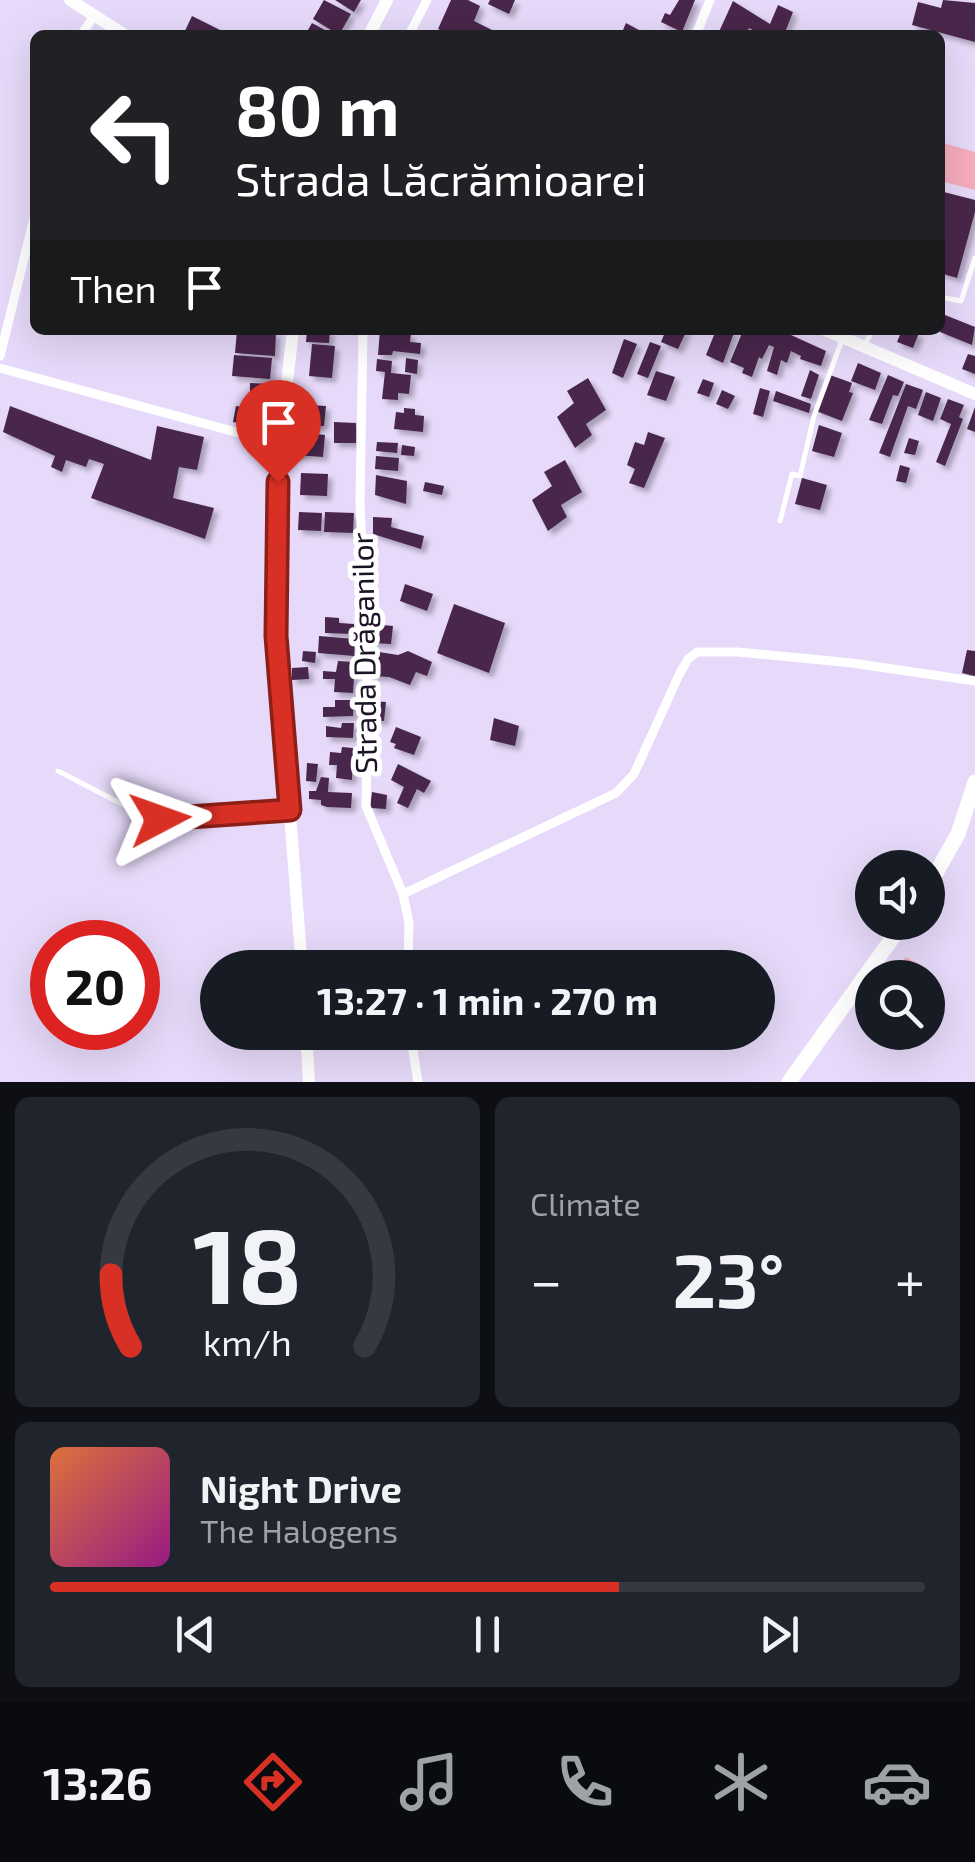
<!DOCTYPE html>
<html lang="en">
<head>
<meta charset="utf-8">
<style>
	body { margin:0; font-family:"Exo 2",sans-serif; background:#20242c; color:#f1f3f6; height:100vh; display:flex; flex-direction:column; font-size:38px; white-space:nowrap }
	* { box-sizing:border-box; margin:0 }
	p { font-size:32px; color:#9ea1a6 }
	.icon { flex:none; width:55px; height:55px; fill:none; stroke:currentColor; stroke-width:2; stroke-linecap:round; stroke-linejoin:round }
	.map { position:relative; height:1082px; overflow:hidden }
	.details { display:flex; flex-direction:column; gap:15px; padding:15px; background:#0d0f14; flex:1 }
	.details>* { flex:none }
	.hud { position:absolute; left:30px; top:30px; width:915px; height:305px; border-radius:15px; box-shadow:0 10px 40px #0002; background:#202124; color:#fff; overflow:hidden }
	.tools { position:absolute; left:855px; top:850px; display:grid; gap:20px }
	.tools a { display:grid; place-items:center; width:90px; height:90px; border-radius:50%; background:#171b24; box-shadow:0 10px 40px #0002; font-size:50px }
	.speed { position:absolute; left:30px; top:920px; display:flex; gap:20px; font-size:50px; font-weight:700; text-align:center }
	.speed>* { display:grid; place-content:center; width:130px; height:130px; border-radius:50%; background:#171b24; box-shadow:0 10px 40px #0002; line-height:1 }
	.speed .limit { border:15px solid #d22; background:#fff; color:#111 }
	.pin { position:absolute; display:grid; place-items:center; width:85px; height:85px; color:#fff; margin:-102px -42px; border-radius:50% 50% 50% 0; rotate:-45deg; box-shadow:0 0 10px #0007 }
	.pin .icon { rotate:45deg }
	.me { position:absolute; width:110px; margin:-55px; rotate:86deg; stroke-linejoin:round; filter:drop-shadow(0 0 8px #0008) }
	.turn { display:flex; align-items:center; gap:35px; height:210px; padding:0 40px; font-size:45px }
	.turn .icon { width:130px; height:130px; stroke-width:2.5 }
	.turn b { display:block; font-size:70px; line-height:85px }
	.then { display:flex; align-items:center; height:95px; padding:0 40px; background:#0003; gap:20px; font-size:38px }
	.big { font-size:75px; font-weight:700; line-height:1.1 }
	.details .card { flex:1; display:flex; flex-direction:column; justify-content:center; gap:15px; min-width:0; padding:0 35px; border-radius:15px; background:#20242c }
	.details .dial { align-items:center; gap:0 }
	.dial svg { height:260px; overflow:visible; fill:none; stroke:#363941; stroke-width:7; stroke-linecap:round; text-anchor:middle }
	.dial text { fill:#f1f3f6; stroke:none }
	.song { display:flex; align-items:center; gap:30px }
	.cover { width:120px; height:120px; border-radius:15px; background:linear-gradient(135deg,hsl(20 70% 55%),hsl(310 70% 35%)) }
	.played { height:10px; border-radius:5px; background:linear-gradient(90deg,#d93025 65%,#363941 65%) }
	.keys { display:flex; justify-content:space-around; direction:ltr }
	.heat { display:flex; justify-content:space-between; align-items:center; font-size:55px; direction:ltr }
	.details .tiles { flex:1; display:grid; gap:15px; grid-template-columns:1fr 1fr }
	.card:last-child { grid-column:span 2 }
	.trip { position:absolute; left:200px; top:950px; width:575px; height:100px; border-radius:50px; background:#171b24; box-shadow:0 10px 40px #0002; font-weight:700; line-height:100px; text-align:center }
	.menu { display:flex; height:160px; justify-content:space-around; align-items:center; background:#090b0e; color:#9ea1a6 }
	.menu .icon { width:70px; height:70px }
	.menu .on { color:#d93025 }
	.menu b { font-size:45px; color:#f1f3f6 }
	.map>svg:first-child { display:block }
</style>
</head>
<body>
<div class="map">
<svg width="975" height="1082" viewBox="0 0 975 1082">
	<defs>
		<filter id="shadow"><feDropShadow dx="4.5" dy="4.5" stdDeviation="2.5" flood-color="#0004"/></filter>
	</defs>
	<rect width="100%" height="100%" fill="#e6d9f9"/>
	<!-- green -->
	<path fill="#f6acbd" d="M940,142L975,152V190L940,181Z
		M906,957L922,966L924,977H892Z"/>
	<!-- building -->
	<path fill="#49274c" filter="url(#shadow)" d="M324,0L351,14L339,35L313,19Z
		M335,0H361L354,12Z
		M451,0H468L480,6L474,21L492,30L489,35L457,31L453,35L438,29Z
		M490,0H515L509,14L488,4Z
		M679,0H695L682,32L661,22L665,13L670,15Z
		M943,0L975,3V42L912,25L918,2L941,8Z
		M733,1L770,24L778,5L793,12L784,35H762L749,28L746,35L718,34Z
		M192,16L222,31L232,35H183Z
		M312,23L334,35H305Z
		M626,23L648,35H632L623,30Z
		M940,191L975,200V212L957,278L940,273Z
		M940,313L975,327L972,345L940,332Z
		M237,330L276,332L275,356L235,353Z
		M307,330H330L329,343L306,342Z
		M380,330L411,333L410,342L421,343L420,354L393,351L392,355H378Z
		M666,330H687L678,349L661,342Z
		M716,330H780L826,351L821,366L800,359L801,356L791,351L787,363L781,360L777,375L767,371L774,347L769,345L762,359L759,357L752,377L742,373L744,368L730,362L742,333L735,330L723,363L706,355Z
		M902,330L919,333L913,348L897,342Z
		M624,339L637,344L623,378L612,373Z
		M650,342L661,346L648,378L637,374Z
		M312,344L335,346L332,378L309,376Z
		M968,354L975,356V374L962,369Z
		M234,355L272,358L270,379L232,376Z
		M406,358L418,360L417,374L405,372Z
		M377,359L392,361L391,373L411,375L409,394L398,393V400L382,399L385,372L376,371Z
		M858,363L881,373L875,390L851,381Z
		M810,370L819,375L811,399L801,396Z
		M656,371L675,377L666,401L647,395Z
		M830,375L852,383L849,392L853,393L842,421L816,411Z
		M888,375L904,382L898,396L893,395L882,424L869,420Z
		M588,378L606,410L586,424L592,435L575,448L557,417L574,403L567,391Z
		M703,379L714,383L709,397L697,393Z
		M250,383L271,384L270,403L250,402Z
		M906,384L923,390L916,409L908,406L890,457L879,453Z
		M760,388L770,391L763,417L753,414Z
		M722,390L735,396L728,409L716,404Z
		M776,391L811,404L809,413L773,401Z
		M926,392L941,398L933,421L918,415Z
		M948,399L964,405L959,417L963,419L945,466L936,462L951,424L940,419Z
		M308,405L326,406L324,426L307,425Z
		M10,406L151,460L157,426L204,437L197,470L179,467L173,498L214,508L205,539L91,498L104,464L89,459L86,467L66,460L62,472L51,467L55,456L3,432Z
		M236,406L269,412L266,428L233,422Z
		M975,407V432L967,429Z
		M404,408L415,409V415L424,416L423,432L394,429L396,412L404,413Z
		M334,422L356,423V443H334Z
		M819,425L842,433L834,457L812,451Z
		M296,432L325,435L323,457L294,455Z
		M648,432L665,438L644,488L629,483L635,469L627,465L635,442L644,445Z
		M909,438L919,441L915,455L904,453Z
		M377,442L398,443L397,453L376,451Z
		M402,445L415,447L414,456L401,455Z
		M376,456L399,458L398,471L375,469Z
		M565,460L582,492L561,505L567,517L548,531L532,500L552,486L544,472Z
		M900,465L910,468L906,483L896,481Z
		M301,473L328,474L327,496L300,495Z
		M376,475L407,481L406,504L375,495Z
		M802,478L827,485L820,510L795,504Z
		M425,482L444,486L442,495L423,491Z
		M299,512L322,513L321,531L298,530Z
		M325,512L354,513L353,533L324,532Z
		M373,517L392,518L391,527L424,536L421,549L373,534Z
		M405,584L433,594L427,611L400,601Z
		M454,604L505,623L489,673L437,653Z
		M325,617L339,618V623L354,624V634L325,633Z
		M373,624L393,626L391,644L372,643Z
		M319,636L355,639L354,656L318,653Z
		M967,650L975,651V676L962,673Z
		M303,651L316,652L315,663L302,661Z
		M373,651L398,655L408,651L432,662L427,676L416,672L410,685L389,677L372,676Z
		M338,661L355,662L353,693L334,692L335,679H323V671L336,672Z
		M308,667L309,679L292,680V668Z
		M335,700H354L353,716L323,717V707H335Z
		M372,701L386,702L384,721L372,720Z
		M494,718L519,726L515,746L490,740Z
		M342,723H354L353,738L326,737V726L341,728Z
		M396,727L421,737L414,755L394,748L396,744L390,742Z
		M342,747L353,748L352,780L336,778L337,765H329L330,752L341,753Z
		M307,763L318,764L316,782L306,781Z
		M398,764L431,781L424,793L417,789L408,808L397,803L404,787L391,780Z
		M321,777L329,778L328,792L352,793L351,808L327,807L321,805V800L309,799V791H316Z
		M372,792L387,795L386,809L370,808Z"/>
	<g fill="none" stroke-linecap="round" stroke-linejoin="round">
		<!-- service -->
		<path stroke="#fff" stroke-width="5" d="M940,297L961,301L975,258
			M865,344L873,330
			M780,521L792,474L800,476L814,416L842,340
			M58,771L149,818L287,810"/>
		<!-- minor -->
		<path stroke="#fff" stroke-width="9" d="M81,35L94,16
			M409,35L427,0
			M696,35L710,0
			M363,330L360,501L368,703L366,806L403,894L409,923L408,968
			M0,356L35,214
			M0,368L280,444
			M403,894L616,793L634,774L679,675L688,659L697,652H738L852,663L975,681
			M410,1032L418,1082"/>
		<!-- secondary -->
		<path stroke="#fff" stroke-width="12" d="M70,0L125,35
			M369,35L387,0
			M293,330L280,444L276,636L302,968
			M825,330L975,394
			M306,1032L309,1082"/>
		<!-- primary -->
		<path stroke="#fff" stroke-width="15" d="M928,887L958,834L975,782
			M789,1082L904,922"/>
	</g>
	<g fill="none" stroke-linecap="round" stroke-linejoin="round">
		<!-- route casing -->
		<g stroke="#8d1f18" stroke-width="25">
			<path id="route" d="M160,819L290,810L276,636L278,482"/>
		</g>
		<!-- route -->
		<use href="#route" stroke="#d93025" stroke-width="18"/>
	</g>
	<g text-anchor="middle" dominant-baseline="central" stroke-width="10" stroke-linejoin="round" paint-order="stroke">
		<!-- street labels -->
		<g font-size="30" fill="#1c1426" stroke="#fff">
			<text transform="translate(363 653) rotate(-91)">Strada Drăganilor</text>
		</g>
	</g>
</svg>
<div class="tools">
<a><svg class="icon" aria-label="sound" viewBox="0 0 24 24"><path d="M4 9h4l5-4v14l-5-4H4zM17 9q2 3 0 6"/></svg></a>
<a><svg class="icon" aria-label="search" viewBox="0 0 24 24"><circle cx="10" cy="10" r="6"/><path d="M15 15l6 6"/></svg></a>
</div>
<div class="speed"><div class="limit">20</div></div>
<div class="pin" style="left:278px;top:482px;background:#d93025"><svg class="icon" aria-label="arrive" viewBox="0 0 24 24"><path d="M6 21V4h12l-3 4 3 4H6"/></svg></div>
<svg class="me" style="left:160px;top:819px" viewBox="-20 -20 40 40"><path d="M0-17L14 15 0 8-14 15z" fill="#d93025" stroke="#fff" stroke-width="4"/></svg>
<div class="trip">13:27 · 1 min · 270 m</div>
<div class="hud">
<div class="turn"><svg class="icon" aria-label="left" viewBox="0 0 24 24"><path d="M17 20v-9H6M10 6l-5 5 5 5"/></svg><div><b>80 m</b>Strada Lăcrămioarei</div></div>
<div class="then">Then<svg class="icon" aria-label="arrive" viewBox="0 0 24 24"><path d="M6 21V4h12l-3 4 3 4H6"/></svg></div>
</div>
</div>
<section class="details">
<div class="tiles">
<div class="card dial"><svg viewBox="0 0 100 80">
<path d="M14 69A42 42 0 1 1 86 69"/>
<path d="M14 69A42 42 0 0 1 8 47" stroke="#d93025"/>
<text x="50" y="56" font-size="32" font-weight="700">18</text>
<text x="50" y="72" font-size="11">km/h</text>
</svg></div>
<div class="card"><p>Climate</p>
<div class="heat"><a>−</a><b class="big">23°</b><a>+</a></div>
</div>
<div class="card">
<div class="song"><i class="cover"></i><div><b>Night Drive</b><p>The Halogens</p></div></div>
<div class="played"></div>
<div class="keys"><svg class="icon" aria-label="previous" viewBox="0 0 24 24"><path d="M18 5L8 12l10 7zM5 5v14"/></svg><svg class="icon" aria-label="pause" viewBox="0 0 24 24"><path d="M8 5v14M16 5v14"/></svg><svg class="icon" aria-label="next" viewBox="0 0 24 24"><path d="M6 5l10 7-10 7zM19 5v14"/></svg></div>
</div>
</div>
</section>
<nav class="menu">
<b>13:26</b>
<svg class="icon on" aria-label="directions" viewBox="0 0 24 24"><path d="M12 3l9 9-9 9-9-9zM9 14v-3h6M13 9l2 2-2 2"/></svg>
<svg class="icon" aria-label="music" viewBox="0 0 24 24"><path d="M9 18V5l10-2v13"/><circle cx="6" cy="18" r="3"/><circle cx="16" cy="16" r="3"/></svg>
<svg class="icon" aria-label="phone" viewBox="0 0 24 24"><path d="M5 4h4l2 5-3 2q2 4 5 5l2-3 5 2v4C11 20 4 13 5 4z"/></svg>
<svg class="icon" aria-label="climate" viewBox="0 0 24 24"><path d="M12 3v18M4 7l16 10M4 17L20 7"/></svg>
<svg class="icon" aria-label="car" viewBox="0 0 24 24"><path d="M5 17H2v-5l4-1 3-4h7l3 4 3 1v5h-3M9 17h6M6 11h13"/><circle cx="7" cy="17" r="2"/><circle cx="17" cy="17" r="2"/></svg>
</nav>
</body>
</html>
